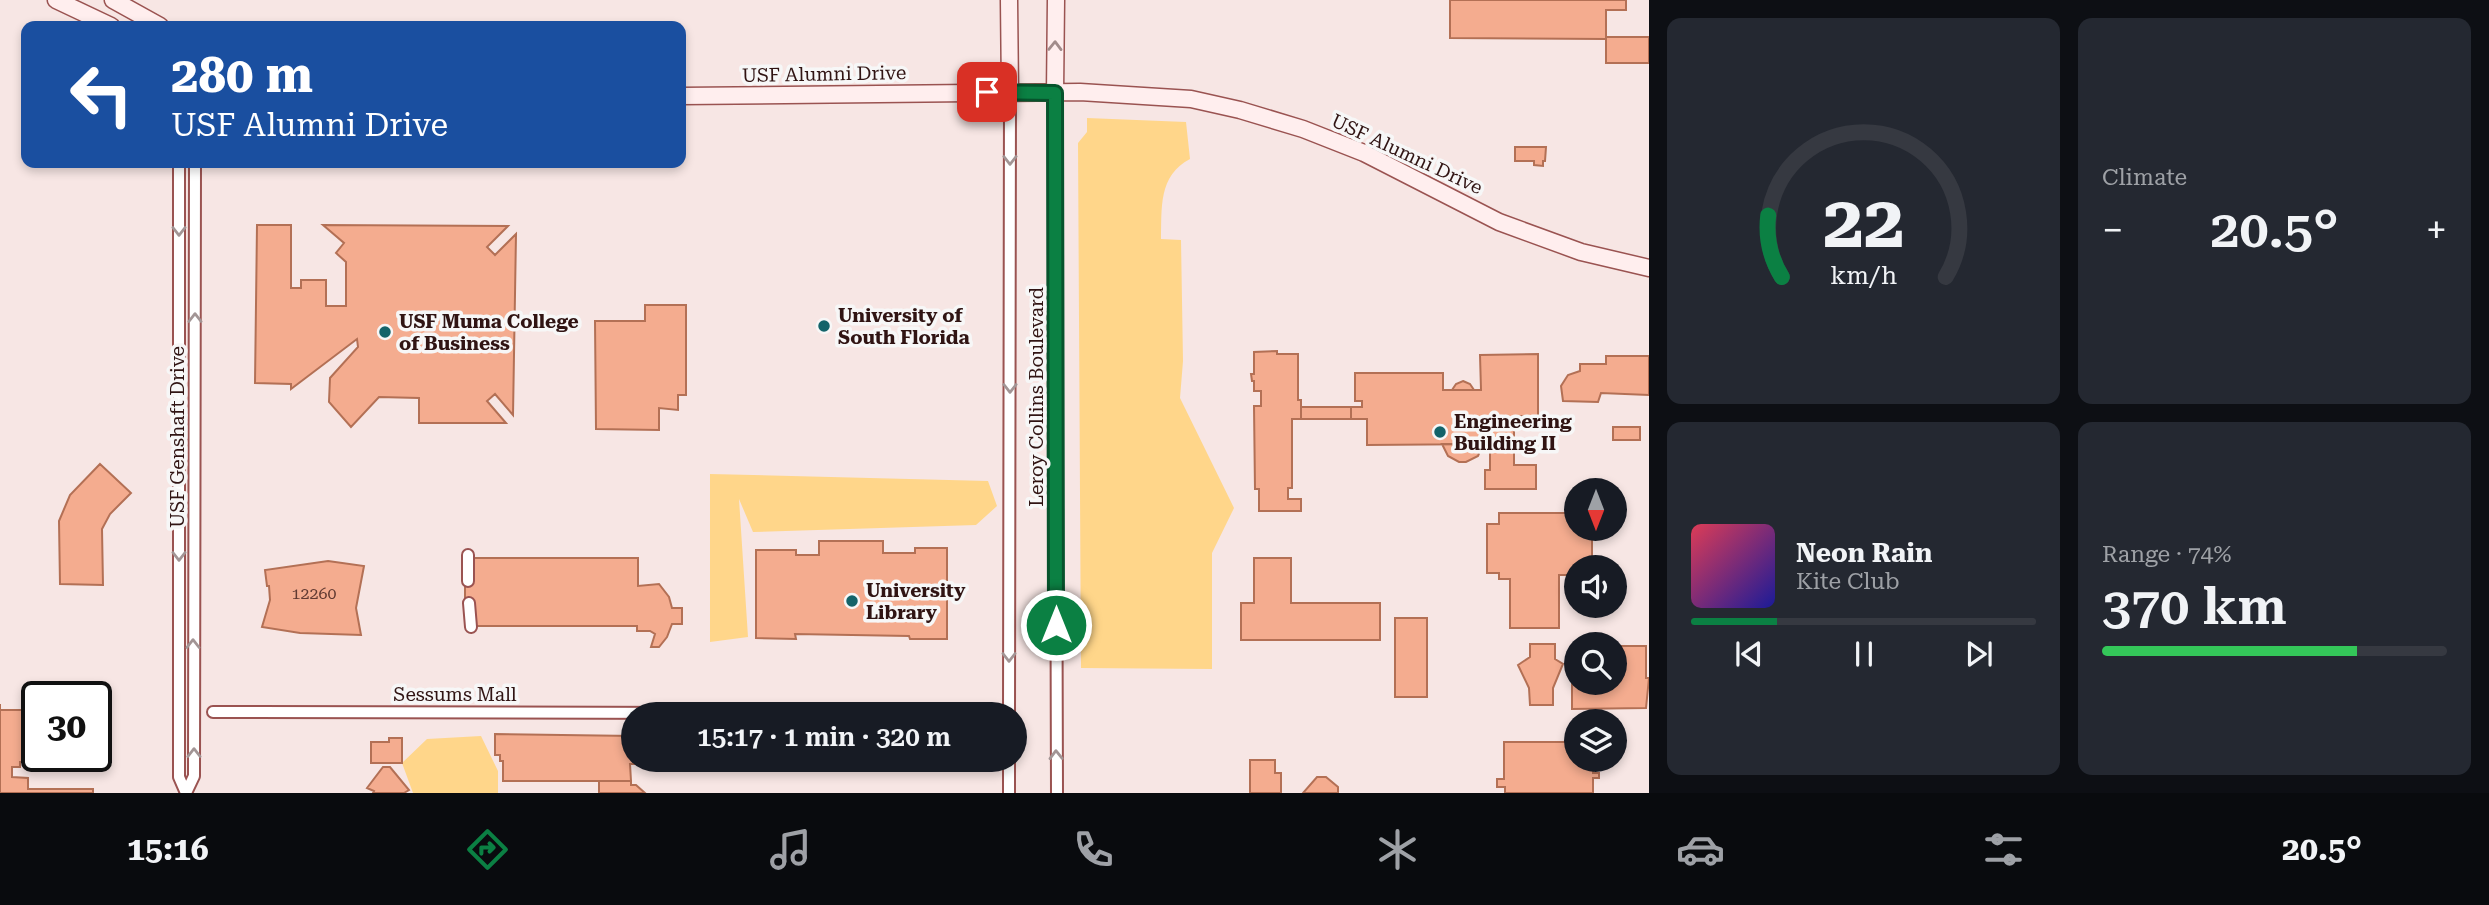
<!DOCTYPE html>
<html lang="en">
<head>
<meta charset="utf-8">
<style>
	body { margin:0; font-family:"Roboto Serif",serif; background:#242831; color:#f1f3f6; height:100vh; display:flex; flex-direction:column; font-size:26px; white-space:nowrap }
	* { box-sizing:border-box; margin:0 }
	p { font-size:23px; color:#9ea1a6 }
	.icon { flex:none; width:38px; height:38px; fill:none; stroke:currentColor; stroke-width:2; stroke-linecap:round; stroke-linejoin:round }
	.map { position:relative; flex:1; overflow:hidden }
	.drawer { display:flex; flex-direction:column; gap:18px; padding:18px; background:#0d0f14; width:840px }
	.drawer>* { flex:none }
	.banner { position:absolute; left:21px; top:21px; width:665px; height:147px; border-radius:14px; box-shadow:0 4px 10px #0003; background:#1a4fa0; color:#fff; overflow:hidden }
	.needle { width:46px; rotate:180deg }
	.fabs { position:absolute; left:1564px; top:478px; display:grid; gap:14px }
	.fabs a { display:grid; place-items:center; width:63px; height:63px; border-radius:50%; background:#171b24; box-shadow:0 4px 10px #0003; font-size:35px }
	.speed { position:absolute; left:21px; top:681px; display:flex; gap:14px; font-size:35px; font-weight:700; text-align:center }
	.speed>* { display:grid; place-content:center; width:91px; height:91px; border-radius:50%; background:#171b24; box-shadow:0 4px 10px #0003; line-height:1 }
	.speed .limit { border:4px solid #111; border-radius:10px; background:#fff; color:#111 }
	.pin { position:absolute; display:grid; place-items:center; width:60px; height:60px; color:#fff; margin:-30px; border-radius:14px; box-shadow:0 4px 10px #0006 }
	.me { position:absolute; width:77px; margin:-38px; rotate:0deg; stroke-linejoin:round; filter:drop-shadow(0 0 5px #0008) }
	.turn { display:flex; align-items:center; gap:24px; height:147px; padding:0 35px; font-size:32px }
	.turn .icon { width:91px; height:91px; stroke-width:2.5 }
	.turn b { display:block; font-size:49px; line-height:60px }
	.big { font-size:52px; font-weight:600; line-height:1.1 }
	.drawer .tile { flex:1; display:flex; flex-direction:column; justify-content:center; gap:10px; min-width:0; padding:0 24px; border-radius:14px; background:#242831 }
	.drawer .dial { align-items:center; gap:0 }
	.dial svg { height:182px; overflow:visible; fill:none; stroke:#363941; stroke-width:7; stroke-linecap:round; text-anchor:middle }
	.dial text { fill:#f1f3f6; stroke:none }
	.song { display:flex; align-items:center; gap:21px }
	.cover { width:84px; height:84px; border-radius:10px; background:linear-gradient(135deg,hsl(350 70% 55%),hsl(240 70% 35%)) }
	.played { height:7px; border-radius:4px; background:linear-gradient(90deg,#0b8043 25%,#363941 25%) }
	.keys { display:flex; justify-content:space-around; direction:ltr }
	.heat { display:flex; justify-content:space-between; align-items:center; font-size:38px; direction:ltr }
	.charge { height:10px; border-radius:5px; background:linear-gradient(90deg,#34c759 74%,#363941 0) }
	.drawer .tiles { flex:1; display:grid; gap:18px; grid-template-columns:repeat(2,1fr) }
	.trip { position:absolute; left:621px; top:702px; width:406px; height:70px; border-radius:35px; background:#171b24; box-shadow:0 4px 10px #0003; font-weight:600; line-height:70px; text-align:center }
	.dock { display:flex; height:112px; justify-content:space-around; align-items:center; background:#090b0e; color:#9ea1a6 }
	.dock .icon { width:49px; height:49px }
	.dock .on { color:#0b8043 }
	.dock b { font-size:32px; color:#f1f3f6 }
	main { display:flex; flex:1; min-height:0 }
	.map>svg:first-child { display:block }
</style>
</head>
<body>
<main>
<div class="map">
<svg width="1649" height="793" viewBox="0 0 1649 793">
	<rect width="100%" height="100%" fill="#f7e6e4"/>
	<!-- green -->
	<path fill="#ffd68a" d="M1087,118L1186,122L1190,159C1158,176 1162,208 1161,239L1181,240L1183,361L1180,398L1234,508L1212,553V669L1081,668L1078,143L1087,132Z
		M710,474L988,481L997,506L976,525L753,532L739,499L748,637L710,642Z
		M481,736L498,771V793H413L402,763L427,739Z"/>
	<!-- building -->
	<path fill="#f4ac8f" stroke="#b37055" stroke-width="2" d="M1450,0H1626V10H1606V37H1649V63H1606V39L1450,38Z
		M1515,147H1546L1545,161H1543V166L1534,165V161H1515Z
		M257,225H291V288H301V280H326V306H346V262L336,253L344,243L323,225L508,226L487,247L495,255L516,234L513,415L495,394L487,401L506,423H419V398L379,397L351,427L329,402L330,378L358,347L357,339L291,389V384L255,383Z
		M645,305H686V395H678V410L659,408V430L596,429L595,321H645Z
		M1277,351V354H1298V400H1301V419H1292V488H1288V499H1301V511H1259V489H1255L1254,406H1261V391H1254V381H1252L1251,374H1254V352Z
		M1538,354V416H1514V465H1536V489H1485V470H1490V444L1367,445V419H1351V407H1362V401H1355V373H1443V390H1481L1480,355Z
		M1606,356H1649V395L1601,393L1598,402L1563,401L1561,386L1568,375L1580,371V364H1606Z
		M1463,381L1470,384L1474,390H1452L1456,384Z
		M1301,407H1351V419H1301Z
		M1613,427H1640V440H1613Z
		M1442,444H1483L1478,456L1466,462H1459L1448,456Z
		M100,464L131,493L110,514L102,529L103,585L60,584L59,521L70,495Z
		M1499,513H1577V528H1592V567H1577V575H1559V628H1510V579H1499V573H1487V524H1499Z
		M819,541H883V553H915V548H947V639H910L909,636L795,634L796,639L756,638V550H796V555H819Z
		M471,558H638V586L659,584L669,597L672,608H682V624H672L667,637L659,647H651L655,634L650,631H637V626H471L465,603V581Z
		M1254,558H1291V603H1380V640H1241V603H1254Z
		M328,561L364,566L356,608L361,635L300,633L262,627L270,600L269,586H267L265,570Z
		M1395,618H1427V697H1395Z
		M1530,644H1555V659L1563,664L1553,688V705H1530L1529,688L1518,665L1530,657Z
		M1572,646H1577V682H1615V646H1646V678H1649L1646,708L1572,709Z
		M0,704V710H37V756H90V762H20V767H12V777L28,778V789H93V793H0Z
		M495,734L634,736V760H636V764H630L631,781H503V761H500V755H495Z
		M389,738H402V763H371V742H389Z
		M1504,742H1577V760H1593V773H1599V778H1593V793H1505V787H1497V779H1504Z
		M1250,760H1275V773H1281V793H1250Z
		M383,767H390L409,790L404,793H373L374,791L367,788Z
		M1317,777H1326L1338,787V793H1303Z
		M599,781H631V785H636L645,793H599Z"/>
	<g fill="none" stroke-linecap="round" stroke-linejoin="round">
		<!-- street casing -->
		<g stroke="#9a5351" stroke-width="14">
			<path id="street" d="M1055,93L1057,793
				M179,163V777L186,793
				M468,555V581
				M469,603L471,627
				M213,712L696,713
				M1009,714L1010,92
				M186,793L194,776L195,163
				M1009,793V760"/>
		</g>
		<!-- secondary casing -->
		<g stroke="#9a5351" stroke-width="19">
			<path id="secondary" d="M56,0L111,26
				M113,0L160,26
				M1009,0L1010,92
				M1055,93L1056,0
				M681,96L1080,92L1191,99L1240,110L1303,129L1364,153L1499,222L1581,252L1649,268"/>
		</g>
		<!-- street -->
		<use href="#street" stroke="#fff" stroke-width="10"/>
		<!-- secondary -->
		<use href="#secondary" stroke="#fee" stroke-width="16"/>
	</g>
	<!-- one-way arrows -->
	<defs><path id="oneway-chevron" d="M-2-3.5L2.5 0L-2 3.5" fill="none" stroke-width="1.6" stroke-linecap="round" stroke-linejoin="round" transform="scale(1.75)"/></defs>
	<use stroke="#a28c8b" href="#oneway-chevron" transform="translate(1055 46) rotate(-89)"/>
	<g stroke="#a29595">
		<use href="#oneway-chevron" transform="translate(1010 160) rotate(90)"/>
		<use href="#oneway-chevron" transform="translate(179 231) rotate(90)"/>
		<use href="#oneway-chevron" transform="translate(195 318) rotate(-90)"/>
		<use href="#oneway-chevron" transform="translate(1010 388) rotate(90)"/>
		<use href="#oneway-chevron" transform="translate(179 556) rotate(90)"/>
		<use href="#oneway-chevron" transform="translate(193 644) rotate(-90)"/>
		<use href="#oneway-chevron" transform="translate(1009 657) rotate(90)"/>
		<use href="#oneway-chevron" transform="translate(194 753) rotate(-90)"/>
		<use href="#oneway-chevron" transform="translate(1056 755) rotate(-91)"/>
	</g>
	<g fill="none" stroke-linecap="round" stroke-linejoin="round">
		<!-- route casing -->
		<g stroke="#07532c" stroke-width="18">
			<path id="route" d="M987,92L1055,93L1056,625"/>
		</g>
		<!-- route -->
		<use href="#route" stroke="#0b8043" stroke-width="12"/>
	</g>
	<!-- markers -->
	<g fill="#146369" stroke="#f7f7f7" stroke-width="2.5">
		<circle cx="824" cy="326" r="7"/>
		<circle cx="385" cy="332" r="7"/>
		<circle cx="1440" cy="432" r="7"/>
		<circle cx="852" cy="601" r="7"/>
	</g>
	<g text-anchor="middle" dominant-baseline="central" stroke-width="7" stroke-linejoin="round" paint-order="stroke">
		<!-- number labels -->
		<g font-size="16" fill="#613a32">
			<text x="314" y="593">12260</text>
		</g>
		<!-- street labels -->
		<g font-size="19" fill="#301413" stroke="#f7f7f7">
			<text transform="translate(824 74) rotate(-1)">USF Alumni Drive</text>
			<text transform="translate(1407 154) rotate(25)">USF Alumni Drive</text>
			<text transform="translate(1036 397) rotate(-90)">Leroy Collins Boulevard</text>
			<text transform="translate(177 437) rotate(-90)">USF Genshaft Drive</text>
			<text x="455" y="694">Sessums Mall</text>
		</g>
		<!-- poi labels -->
		<g font-size="19" font-weight="bold" fill="#301413" stroke="#f7f7f7" text-anchor="start">
			<text x="838" y="315">University of<tspan x="838" dy="22">South Florida</tspan></text>
			<text x="399" y="321">USF Muma College<tspan x="399" dy="22">of Business</tspan></text>
			<text x="1454" y="421">Engineering<tspan x="1454" dy="22">Building II</tspan></text>
			<text x="866" y="590">University<tspan x="866" dy="22">Library</tspan></text>
		</g>
	</g>
</svg>
<div class="fabs">
<a><svg class="needle" viewBox="-14 -14 28 28"><path d="M0-13l5 13h-10z" fill="#e53935"/><path d="M0 13l5-13h-10z" fill="#9ea1a6"/></svg></a>
<a><svg class="icon" aria-label="sound" viewBox="0 0 24 24"><path d="M4 9h4l5-4v14l-5-4H4zM17 9q2 3 0 6"/></svg></a>
<a><svg class="icon" aria-label="search" viewBox="0 0 24 24"><circle cx="10" cy="10" r="6"/><path d="M15 15l6 6"/></svg></a>
<a><svg class="icon" aria-label="layers" viewBox="0 0 24 24"><path d="M12 4l9 5-9 5-9-5zM3 14l9 5 9-5"/></svg></a>
</div>
<div class="speed"><div class="limit">30</div></div>
<div class="pin" style="left:987px;top:92px;background:#d93025"><svg class="icon" aria-label="arrive" viewBox="0 0 24 24"><path d="M6 21V4h12l-3 4 3 4H6"/></svg></div>
<svg class="me" style="left:1056px;top:625px" viewBox="-20 -20 40 40"><circle r="17" fill="#0b8043" stroke="#fff" stroke-width="3"/><path d="M0-11L8 9 0 5-8 9z" fill="#fff"/></svg>
<div class="trip">15:17 · 1 min · 320 m</div>
<div class="banner">
<div class="turn"><svg class="icon" aria-label="left" viewBox="0 0 24 24"><path d="M17 20v-9H6M10 6l-5 5 5 5"/></svg><div><b>280 m</b>USF Alumni Drive</div></div>
</div>
</div>
<section class="drawer">
<div class="tiles">
<div class="tile dial"><svg viewBox="0 0 100 80">
<path d="M14 69A42 42 0 1 1 86 69"/>
<path d="M14 69A42 42 0 0 1 8 42" stroke="#0b8043"/>
<text x="50" y="56" font-size="32" font-weight="700">22</text>
<text x="50" y="72" font-size="11">km/h</text>
</svg></div>
<div class="tile"><p>Climate</p>
<div class="heat"><a>−</a><b class="big">20.5°</b><a>+</a></div>
</div>
<div class="tile">
<div class="song"><i class="cover"></i><div><b>Neon Rain</b><p>Kite Club</p></div></div>
<div class="played"></div>
<div class="keys"><svg class="icon" aria-label="previous" viewBox="0 0 24 24"><path d="M18 5L8 12l10 7zM5 5v14"/></svg><svg class="icon" aria-label="pause" viewBox="0 0 24 24"><path d="M8 5v14M16 5v14"/></svg><svg class="icon" aria-label="next" viewBox="0 0 24 24"><path d="M6 5l10 7-10 7zM19 5v14"/></svg></div>
</div>
<div class="tile"><p>Range · 74%</p><b class="big">370 km</b><div class="charge"></div></div>
</div>
</section>
</main>
<nav class="dock">
<b>15:16</b>
<svg class="icon on" aria-label="directions" viewBox="0 0 24 24"><path d="M12 3l9 9-9 9-9-9zM9 14v-3h6M13 9l2 2-2 2"/></svg>
<svg class="icon" aria-label="music" viewBox="0 0 24 24"><path d="M9 18V5l10-2v13"/><circle cx="6" cy="18" r="3"/><circle cx="16" cy="16" r="3"/></svg>
<svg class="icon" aria-label="phone" viewBox="0 0 24 24"><path d="M5 4h4l2 5-3 2q2 4 5 5l2-3 5 2v4C11 20 4 13 5 4z"/></svg>
<svg class="icon" aria-label="climate" viewBox="0 0 24 24"><path d="M12 3v18M4 7l16 10M4 17L20 7"/></svg>
<svg class="icon" aria-label="car" viewBox="0 0 24 24"><path d="M5 17H2v-5l4-1 3-4h7l3 4 3 1v5h-3M9 17h6M6 11h13"/><circle cx="7" cy="17" r="2"/><circle cx="17" cy="17" r="2"/></svg>
<svg class="icon" aria-label="filters" viewBox="0 0 24 24"><path d="M4 7h16M4 17h16"/><circle cx="9" cy="7" r="2"/><circle cx="15" cy="17" r="2"/></svg>
<b>20.5°</b>
</nav>
</body>
</html>
